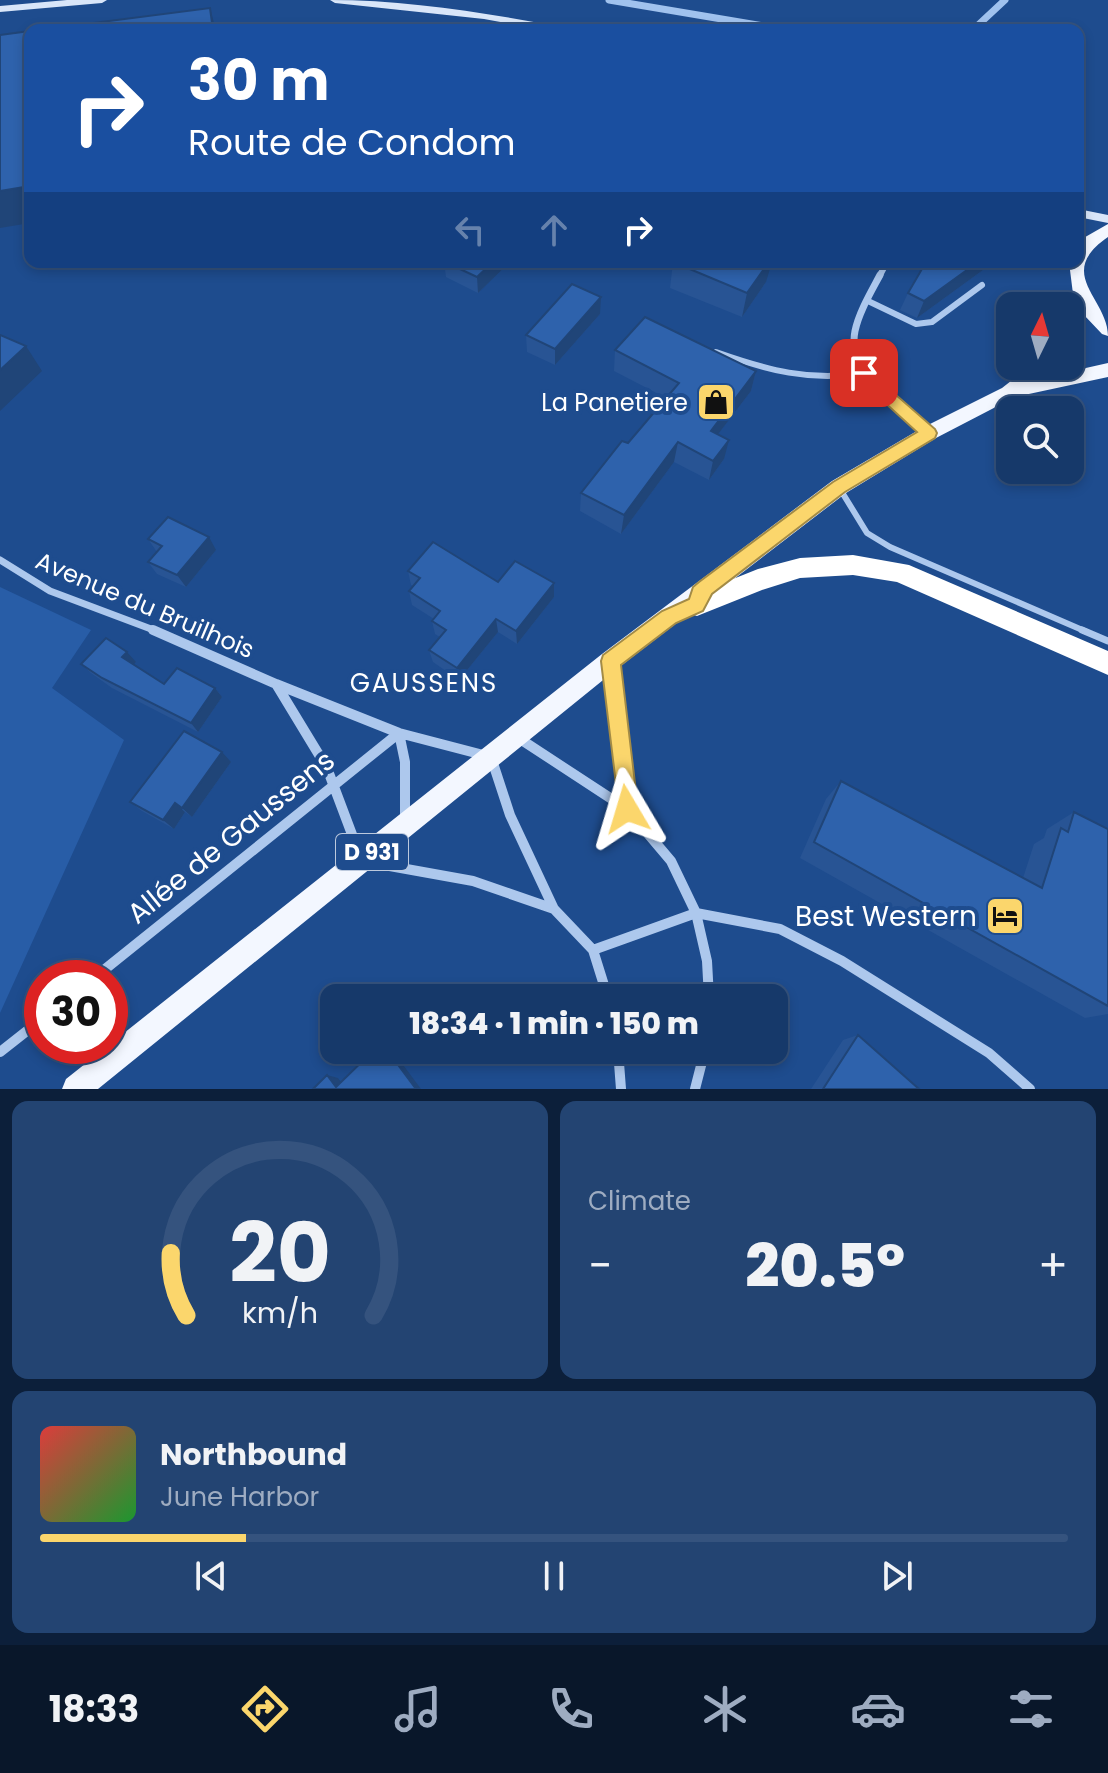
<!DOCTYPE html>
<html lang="en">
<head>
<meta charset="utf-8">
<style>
	body { margin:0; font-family:Poppins,sans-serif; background:#234472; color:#f1f3f6; height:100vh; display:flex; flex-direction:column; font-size:30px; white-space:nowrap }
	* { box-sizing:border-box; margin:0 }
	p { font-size:26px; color:#9eacc1 }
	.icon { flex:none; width:44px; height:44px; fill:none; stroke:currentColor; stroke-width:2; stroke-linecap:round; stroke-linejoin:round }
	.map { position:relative; height:1089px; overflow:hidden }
	.details { display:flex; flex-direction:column; gap:12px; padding:12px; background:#0c1f3a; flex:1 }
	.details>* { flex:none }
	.top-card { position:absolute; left:24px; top:24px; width:1060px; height:244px; border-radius:16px; box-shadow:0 4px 12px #0003,0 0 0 2px #35537e; background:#1a4fa0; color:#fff; overflow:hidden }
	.needle { width:52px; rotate:5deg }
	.controls { position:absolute; left:996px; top:292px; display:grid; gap:16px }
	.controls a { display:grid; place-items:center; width:88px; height:88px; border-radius:16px; background:#16396a; box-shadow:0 4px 12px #0003,0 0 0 2px #35537e; font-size:40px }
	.speed { position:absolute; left:24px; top:960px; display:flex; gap:16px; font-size:40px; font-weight:700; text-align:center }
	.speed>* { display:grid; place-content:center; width:104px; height:104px; border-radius:50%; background:#16396a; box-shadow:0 4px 12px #0003,0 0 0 2px #35537e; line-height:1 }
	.speed .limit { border:12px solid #d22; background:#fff; color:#111 }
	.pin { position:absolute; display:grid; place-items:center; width:68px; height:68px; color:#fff; margin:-34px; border-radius:16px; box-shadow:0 4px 12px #0006 }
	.me { position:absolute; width:88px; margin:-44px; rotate:353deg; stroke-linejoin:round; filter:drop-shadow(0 0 6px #0008) }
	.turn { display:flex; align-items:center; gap:28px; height:168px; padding:0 32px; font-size:36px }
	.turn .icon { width:104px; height:104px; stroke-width:2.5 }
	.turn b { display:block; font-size:56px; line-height:68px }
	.lanes { display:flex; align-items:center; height:76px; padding:0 32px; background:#0003; justify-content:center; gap:40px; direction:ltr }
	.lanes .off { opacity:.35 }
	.big { font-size:60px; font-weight:800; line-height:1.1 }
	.details .card { flex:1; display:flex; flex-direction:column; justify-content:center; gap:12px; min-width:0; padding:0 28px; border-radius:16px; background:#234472 }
	.details .dial { align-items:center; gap:0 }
	.dial svg { height:208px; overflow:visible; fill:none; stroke:#35537e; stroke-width:7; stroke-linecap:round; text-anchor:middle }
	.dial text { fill:#f1f3f6; stroke:none }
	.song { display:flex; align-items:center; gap:24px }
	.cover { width:96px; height:96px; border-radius:12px; background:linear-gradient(135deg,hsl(0 70% 55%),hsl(130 70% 35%)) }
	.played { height:8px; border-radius:4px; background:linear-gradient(90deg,#fbd66c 20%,#35537e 20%) }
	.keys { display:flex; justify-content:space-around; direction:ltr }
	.heat { display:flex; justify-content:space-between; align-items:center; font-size:44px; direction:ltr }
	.details .tiles { flex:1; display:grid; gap:12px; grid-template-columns:1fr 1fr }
	.card:last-child { grid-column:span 2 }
	.trip { position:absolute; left:320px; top:984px; width:468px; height:80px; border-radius:16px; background:#16396a; box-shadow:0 4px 12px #0003,0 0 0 2px #35537e; font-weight:800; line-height:80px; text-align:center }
	.tabs { display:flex; height:128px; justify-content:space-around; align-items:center; background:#09172a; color:#9eacc1 }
	.tabs .icon { width:56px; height:56px }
	.tabs .current { color:#fbd66c }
	.tabs b { font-size:36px; color:#f1f3f6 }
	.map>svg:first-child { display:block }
</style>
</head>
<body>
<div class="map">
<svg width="1108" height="1089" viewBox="0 0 1108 1089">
	<rect width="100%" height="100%" fill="#1e4c8e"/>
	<!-- green -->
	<path fill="#285da7" d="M0,587L91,630L52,688L124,740L0,1013Z"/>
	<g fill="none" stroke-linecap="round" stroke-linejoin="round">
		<!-- stream -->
		<path stroke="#a0c2ee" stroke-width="7" d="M609,0L787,30
			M968,30L976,27L1005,0"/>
		<!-- lane-far1 -->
		<path stroke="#adc8ed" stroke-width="6" d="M868,301L916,324L932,322L982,285
			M716,352C767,370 810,382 864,373
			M840,489L867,533L890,547L1087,632"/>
		<!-- lane -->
		<path stroke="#adc8ed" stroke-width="7" d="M1082,630L1108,641"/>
		<!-- street-far2 -->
		<path stroke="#adc8ed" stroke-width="6" d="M879,277L887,262"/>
		<!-- street-far1 -->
		<path stroke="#adc8ed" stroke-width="7" d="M880,275C871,292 859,312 855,331C846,375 900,409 928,433
			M0,560L50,591L159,632"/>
		<!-- street -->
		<path stroke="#adc8ed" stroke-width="10" d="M153,630L276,684L399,733L491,757L510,815L554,909
			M611,663L627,809
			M276,684L327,768L362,861L473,881L554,909L593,950L608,998
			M517,737L627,809L671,861L696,913L707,961L709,998
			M696,913L780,929L842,961L989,1053L1030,1089
			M593,950L696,913
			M94,978L399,733L405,762V819
			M618,1050L621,1089
			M0,1052L42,1019
			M695,1089L705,1050"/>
		<!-- secondary -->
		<path fill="#d9e6f9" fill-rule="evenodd" d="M67,0H107L102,3L0,12V6Z
			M330,0C408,0 486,13 562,27L567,30H545L484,19L335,3Z
			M1078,209L1108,215V223L1078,217Z"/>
		<!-- primary -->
		<path fill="#f3f7ff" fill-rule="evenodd" d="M1108,224V237C1054,274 1108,298 1108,336L1102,334L1084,315L1079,337L1070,343V306L1073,294L1069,262H1078L1080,240Z
			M1108,363V377L1015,397L936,438L846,493L618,668L98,1089H62L66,1079L602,654L832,481L922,428L1002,388L1030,366H1051L1037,379Z"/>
		<!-- highway -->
		<path fill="#fff" fill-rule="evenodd" d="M853,555L909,565L1108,651V675L897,582L853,575L800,578L762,590L697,616L688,613L685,605L688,597L758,569L800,558Z"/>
	</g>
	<!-- wall -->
	<path fill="#285494" d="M444,262H509V263L478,293L446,277Z
		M673,262L766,282L742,317L670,288Z
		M994,262L917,318L900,310L908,293Z
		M600,314L555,365L527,352L526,335Z
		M615,350L756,371L751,391L718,434L724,459L709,480L674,462L621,534L580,511L581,493L628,443L666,398L614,371Z
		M148,539L216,550L186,587L157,574L148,562L157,552Z
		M408,571L498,582L554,597L517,644L498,632L459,680L433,662L429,650L440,637L435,634L432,621L434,619L412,605L409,591L413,586L411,585Z
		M136,662L133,664L164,684L215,688L222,697L198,732L112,688L91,673L81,664Z
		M231,762L192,817L185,812L174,829L142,811L130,802Z
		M841,781L1023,878L1034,844L1044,838L1047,829L1074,812L1108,829V1014L1085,1018L800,858L826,799Z
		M858,1035L919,1089H811L843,1040Z"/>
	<!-- shaded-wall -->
	<path fill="#204578" d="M210,8L216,30H213Z
		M30,186V223L0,228V191Z
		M493,262L509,263L478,293L477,277Z
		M769,262H772L766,282L742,317L747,293Z
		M978,262H994L917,318L924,301Z
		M601,297L600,314L555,365V349Z
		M26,346L42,371L0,411V370Z
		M756,371L751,391L706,450L711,431Z
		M729,440L724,459L709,480L713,461Z
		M678,442L674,462L621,534L624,515Z
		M209,537L216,550L186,587L177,575Z
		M554,583V597L517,644L516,631Z
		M496,619L498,632L459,680L457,668Z
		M127,652L136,662L131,667L122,657Z
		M215,688L222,697L198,732L191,723Z
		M222,752L231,762L192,817L182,808Z
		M175,803L185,812L174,829L163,820Z
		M387,1050H392L421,1089H416Z
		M327,1075L338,1078L346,1089L336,1087Z"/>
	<!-- building -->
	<path fill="#2e62ac" stroke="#204578" stroke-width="2" d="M210,8L213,30H39Z
		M341,25L368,30H337Z
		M30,31V186L0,191V35Z
		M445,262H493L477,277Z
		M673,262H769L747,293Z
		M926,262H978L924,301L908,293Z
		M572,284L601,297L555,349L526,335Z
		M645,317L756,371L711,431L729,440L713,461L678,442L624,515L581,493L622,441L628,443L679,383L615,350Z
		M0,335L26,346L0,370Z
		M168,517L209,537L177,575L148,562L162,546L148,539Z
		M433,542L498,582L515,561L554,583L516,631L496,619L457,668L429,650L446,630L432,621L440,611L409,591L420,578L408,571Z
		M106,638L127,652L122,657L164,684L177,668L215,688L191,723L102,678L81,664Z
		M184,731L222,752L182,808L175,803L163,820L130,802Z
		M841,781L1042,888L1061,828L1068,832L1074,812L1108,829V1006L814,842Z
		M858,1035L919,1089H823Z
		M374,1050H387L416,1089H313L327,1075L336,1087Z"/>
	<!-- route -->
	<path fill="#fbd66c" stroke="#a38b46" stroke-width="2" d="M864,367L935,429L937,433L935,438L845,492L712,594L703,611L676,623L621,665L638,809L635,817L627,820L620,817L601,661L603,655L662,611L689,599L693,587L699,582L833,482L917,432L858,378V369Z"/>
	<!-- icons -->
	<defs>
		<g id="shop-square" transform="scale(2)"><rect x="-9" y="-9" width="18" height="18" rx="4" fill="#fbd66c" stroke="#1e4c8e"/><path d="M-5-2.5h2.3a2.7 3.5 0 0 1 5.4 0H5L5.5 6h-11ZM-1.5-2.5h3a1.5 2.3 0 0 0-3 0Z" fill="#111"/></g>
		<g id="hotel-square" transform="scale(2)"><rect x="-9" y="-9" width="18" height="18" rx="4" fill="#fbd66c" stroke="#1e4c8e"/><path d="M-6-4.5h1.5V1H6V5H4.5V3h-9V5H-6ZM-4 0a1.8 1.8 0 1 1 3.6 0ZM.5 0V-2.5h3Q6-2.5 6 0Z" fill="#111"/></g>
	</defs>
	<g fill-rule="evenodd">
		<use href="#shop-square" x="716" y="402"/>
		<use href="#hotel-square" x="1005" y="916"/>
	</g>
	<g text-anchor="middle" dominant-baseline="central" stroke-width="8" stroke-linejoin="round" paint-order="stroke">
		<!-- shield labels -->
		<rect fill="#1e4c8e" stroke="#bcc9dd" stroke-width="2" x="336" y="834" width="72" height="36" rx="6"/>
		<g font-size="22" font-weight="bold" fill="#fff">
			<text x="372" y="852">D 931</text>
		</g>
		<!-- poi labels -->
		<g font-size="24" fill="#fff" stroke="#1e4c8e" text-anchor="end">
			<text x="688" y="402">La Panetiere</text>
		</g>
		<!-- street labels -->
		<g font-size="24" fill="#fff" stroke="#1e4c8e">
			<text transform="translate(145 605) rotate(23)">Avenue du Bruilhois</text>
		</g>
		<!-- neighbourhood labels -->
		<g font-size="26" letter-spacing="2" fill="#fff" stroke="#1e4c8e">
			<text x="424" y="683">GAUSSENS</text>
		</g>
		<!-- near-street labels -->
		<g font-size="28" fill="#fff" stroke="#1e4c8e">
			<text transform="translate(231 837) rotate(-39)">Allée de Gaussens</text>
		</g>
		<!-- near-poi labels -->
		<g font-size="28" fill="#fff" stroke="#1e4c8e" text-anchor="end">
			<text x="977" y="916">Best Western</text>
		</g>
	</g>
</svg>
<div class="controls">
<a><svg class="needle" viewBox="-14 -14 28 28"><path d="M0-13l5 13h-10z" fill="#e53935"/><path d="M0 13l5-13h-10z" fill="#9eacc1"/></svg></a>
<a><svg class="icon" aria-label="search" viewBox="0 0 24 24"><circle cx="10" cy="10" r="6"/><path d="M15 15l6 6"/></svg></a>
</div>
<div class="speed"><div class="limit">30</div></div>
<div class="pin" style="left:864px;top:373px;background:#d93025"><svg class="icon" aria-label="arrive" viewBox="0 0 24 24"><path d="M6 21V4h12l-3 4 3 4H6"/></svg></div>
<svg class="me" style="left:627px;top:809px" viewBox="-20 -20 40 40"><path d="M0-17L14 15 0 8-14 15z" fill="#fbd66c" stroke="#fff" stroke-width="4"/></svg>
<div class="trip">18:34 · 1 min · 150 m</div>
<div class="top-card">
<div class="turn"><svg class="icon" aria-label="right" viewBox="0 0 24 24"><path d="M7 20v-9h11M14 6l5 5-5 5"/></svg><div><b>30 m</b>Route de Condom</div></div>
<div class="lanes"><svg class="icon off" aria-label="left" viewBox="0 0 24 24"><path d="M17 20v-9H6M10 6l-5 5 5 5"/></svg><svg class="icon off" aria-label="ahead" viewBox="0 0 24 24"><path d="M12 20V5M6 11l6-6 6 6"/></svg><svg class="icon" aria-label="right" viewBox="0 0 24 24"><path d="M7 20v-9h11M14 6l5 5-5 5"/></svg></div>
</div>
</div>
<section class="details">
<div class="tiles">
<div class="card dial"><svg viewBox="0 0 100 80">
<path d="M14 69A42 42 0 1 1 86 69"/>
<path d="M14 69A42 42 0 0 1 8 45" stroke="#fbd66c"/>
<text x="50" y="56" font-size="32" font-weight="700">20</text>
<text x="50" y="72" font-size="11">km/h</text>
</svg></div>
<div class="card"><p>Climate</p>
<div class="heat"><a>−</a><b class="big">20.5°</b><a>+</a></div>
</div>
<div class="card">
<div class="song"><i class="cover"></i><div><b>Northbound</b><p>June Harbor</p></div></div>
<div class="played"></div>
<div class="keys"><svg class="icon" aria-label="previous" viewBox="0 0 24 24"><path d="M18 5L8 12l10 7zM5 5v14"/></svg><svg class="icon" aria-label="pause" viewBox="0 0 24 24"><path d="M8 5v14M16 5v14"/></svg><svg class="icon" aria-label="next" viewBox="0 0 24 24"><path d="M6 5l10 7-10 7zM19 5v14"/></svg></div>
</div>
</div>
</section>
<nav class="tabs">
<b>18:33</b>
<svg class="icon current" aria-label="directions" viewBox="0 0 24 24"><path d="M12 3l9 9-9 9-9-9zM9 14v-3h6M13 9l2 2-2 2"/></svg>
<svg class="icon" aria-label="music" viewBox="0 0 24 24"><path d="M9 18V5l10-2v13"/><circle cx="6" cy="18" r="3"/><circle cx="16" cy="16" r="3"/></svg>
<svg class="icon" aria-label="phone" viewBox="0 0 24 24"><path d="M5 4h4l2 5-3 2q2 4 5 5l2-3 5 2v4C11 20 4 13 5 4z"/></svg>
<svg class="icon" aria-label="climate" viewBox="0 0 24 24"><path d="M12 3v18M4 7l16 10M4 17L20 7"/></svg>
<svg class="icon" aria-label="car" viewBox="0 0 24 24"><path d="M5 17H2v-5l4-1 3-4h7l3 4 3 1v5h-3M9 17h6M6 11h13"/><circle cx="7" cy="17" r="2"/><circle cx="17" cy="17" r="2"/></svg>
<svg class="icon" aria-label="filters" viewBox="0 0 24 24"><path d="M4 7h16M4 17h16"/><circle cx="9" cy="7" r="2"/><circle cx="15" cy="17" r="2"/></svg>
</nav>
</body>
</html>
